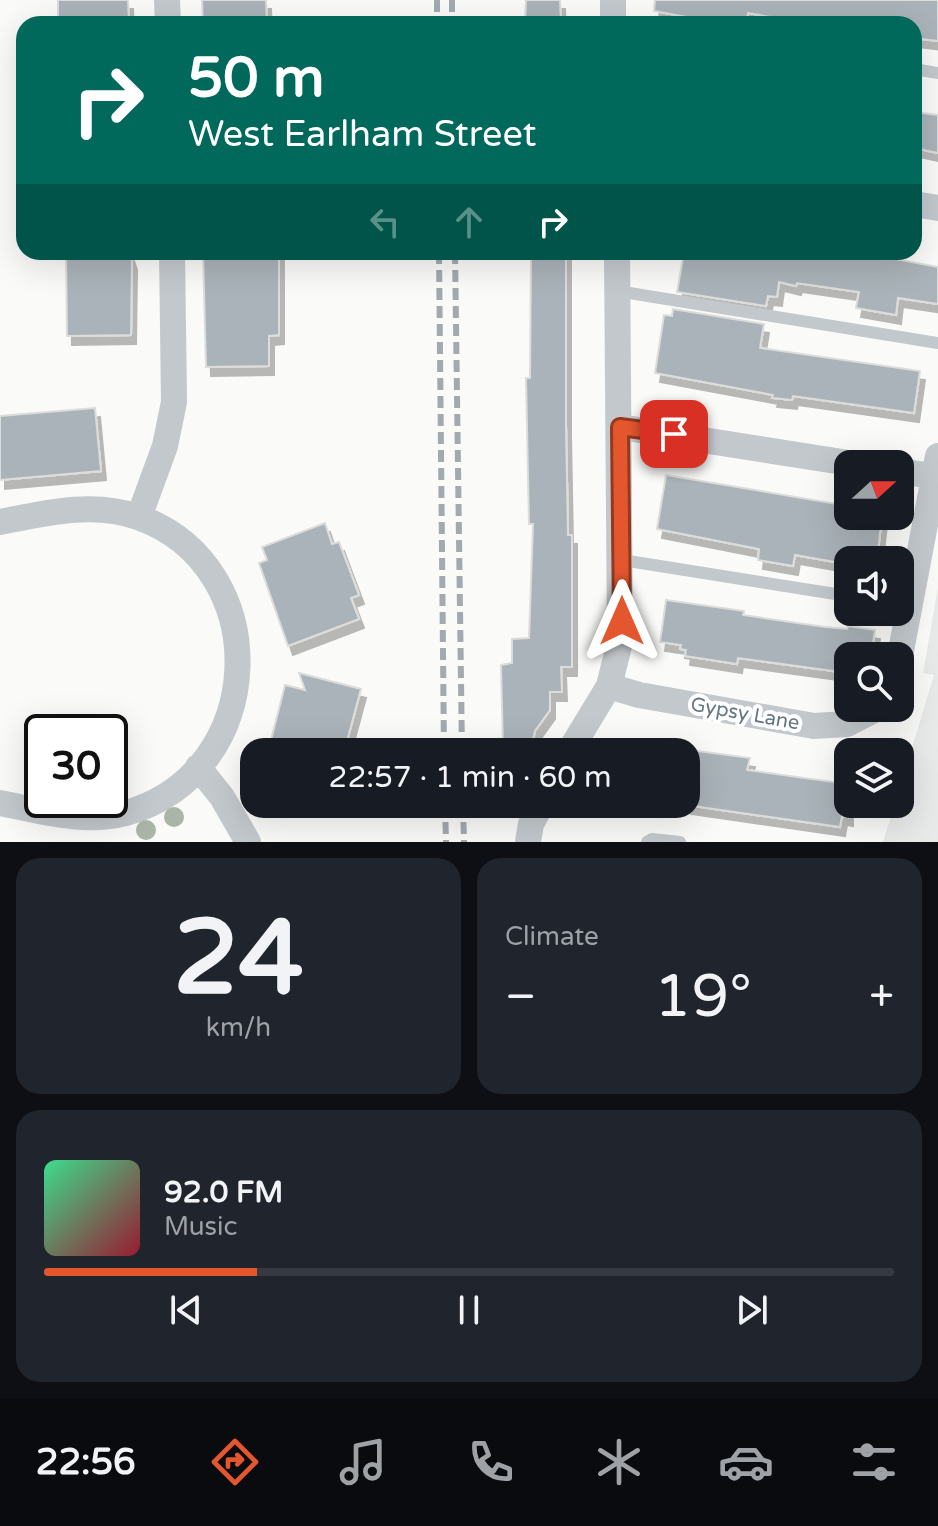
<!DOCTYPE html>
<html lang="en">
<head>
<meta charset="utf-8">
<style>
	body { margin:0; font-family:"Varela Round",sans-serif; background:#20242c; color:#f1f3f6; height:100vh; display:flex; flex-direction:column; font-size:30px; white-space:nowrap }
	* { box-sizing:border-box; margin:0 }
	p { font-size:26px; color:#9ea1a6 }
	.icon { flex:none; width:44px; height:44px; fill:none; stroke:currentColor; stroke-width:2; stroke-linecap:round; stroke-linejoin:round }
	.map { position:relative; height:842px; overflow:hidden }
	.drawer { display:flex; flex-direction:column; gap:16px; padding:16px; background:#0d0f14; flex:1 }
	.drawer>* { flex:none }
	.top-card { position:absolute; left:16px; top:16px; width:906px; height:244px; border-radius:24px; box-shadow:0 8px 32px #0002; background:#00695c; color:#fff; overflow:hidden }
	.needle { width:52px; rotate:69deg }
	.tools { position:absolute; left:834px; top:450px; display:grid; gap:16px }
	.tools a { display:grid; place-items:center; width:80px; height:80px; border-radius:16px; background:#171b24; box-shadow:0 8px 32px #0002; font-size:40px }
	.speed { position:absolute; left:24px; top:714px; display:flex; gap:16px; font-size:40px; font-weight:700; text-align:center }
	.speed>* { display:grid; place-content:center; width:104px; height:104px; border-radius:50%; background:#171b24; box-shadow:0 8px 32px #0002; line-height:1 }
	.speed .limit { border:4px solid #111; border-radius:12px; background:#fff; color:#111 }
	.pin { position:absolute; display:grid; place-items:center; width:68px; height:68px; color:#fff; margin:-34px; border-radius:16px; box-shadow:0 4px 12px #0006 }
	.me { position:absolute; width:88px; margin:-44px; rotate:0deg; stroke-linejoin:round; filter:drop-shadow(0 0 6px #0008) }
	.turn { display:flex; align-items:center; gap:28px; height:168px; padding:0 40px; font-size:36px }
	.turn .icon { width:104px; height:104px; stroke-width:2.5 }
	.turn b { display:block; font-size:56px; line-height:68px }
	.lanes { display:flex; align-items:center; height:76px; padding:0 40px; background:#0003; justify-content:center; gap:40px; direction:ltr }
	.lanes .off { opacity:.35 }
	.big { font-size:60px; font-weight:600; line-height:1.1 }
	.drawer .card { flex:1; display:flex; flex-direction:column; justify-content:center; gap:12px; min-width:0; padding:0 28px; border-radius:24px; background:#20242c }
	.drawer .dial { align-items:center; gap:0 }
	.dial b { font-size:104px; line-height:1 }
	.song { display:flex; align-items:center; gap:24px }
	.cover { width:96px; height:96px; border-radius:12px; background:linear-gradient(135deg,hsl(150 70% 55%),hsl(350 70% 35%)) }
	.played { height:8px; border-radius:4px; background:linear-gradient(90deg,#e4572e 25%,#363941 25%) }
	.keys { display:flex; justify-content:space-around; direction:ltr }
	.heat { display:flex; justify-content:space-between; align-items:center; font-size:44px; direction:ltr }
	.drawer .tiles { flex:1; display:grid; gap:16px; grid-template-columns:1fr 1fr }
	.card:last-child { grid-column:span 2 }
	.trip { position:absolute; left:240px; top:738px; width:460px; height:80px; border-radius:24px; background:#171b24; box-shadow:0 8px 32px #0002; font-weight:600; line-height:80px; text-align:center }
	.dock { display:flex; height:128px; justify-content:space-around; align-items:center; background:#090b0e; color:#9ea1a6 }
	.dock .icon { width:56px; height:56px }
	.dock .selected { color:#e4572e }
	.dock b { font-size:36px; color:#f1f3f6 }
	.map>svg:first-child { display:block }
</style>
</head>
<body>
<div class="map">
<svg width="938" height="842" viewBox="0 0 938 842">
	<defs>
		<filter id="shadow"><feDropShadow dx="5" dy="9" stdDeviation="0" flood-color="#0004"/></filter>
	</defs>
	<rect width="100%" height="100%" fill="#fafaf8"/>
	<!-- built -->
	<path fill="#e8e9e9" d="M938,587V842H883L895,804H900V787L934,675L923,673Z"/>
	<!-- building -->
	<path fill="#aab3b9" stroke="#dcdcda" stroke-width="2" filter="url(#shadow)" d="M58,0H128L129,24H58Z
		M202,0H266L267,24H203Z
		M526,0H560L561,24H525Z
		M655,0H938V41L914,38V24H810L748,13L746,24H725L654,11Z
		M914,112L938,115V153L914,148Z
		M66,252H129L132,261L131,335L67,336Z
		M203,252H279V335L269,336V366L206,367Z
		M531,252H566V427L568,535H572V667H561L562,692H550V710L535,731L530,752H509L503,750L501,665L512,663V639L529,638L533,524H529L526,378H530Z
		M684,252H885V257L938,267V304L898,298L896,315L856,308L859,292L797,283L796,286L779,282L777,297L768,296L766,306L677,292Z
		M673,309L764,324L760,348L920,371L914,413L793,396L792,400L772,398L773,395L655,373L664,315L672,316Z
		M95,408L101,471L0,480V416Z
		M666,475L843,505L842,516H882L877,560L836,558L835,562L795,555L793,566L758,560L759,549L657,529Z
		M325,523L332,544L339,542L359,595L351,598L359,619L288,646L259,563L267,560L262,547Z
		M666,600L744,611L743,615L825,627L847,629L848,626L875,630L871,656H848V673L738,658L737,664L685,656L686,650L680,649L681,645L660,642Z
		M299,673L361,689L344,752H268L285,685L305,690Z
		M690,750L750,758L747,770L848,784V817L842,816L840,827L686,805V761Z"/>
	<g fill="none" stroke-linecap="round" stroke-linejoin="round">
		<!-- lane -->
		<path stroke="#c3c8cc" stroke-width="12" d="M914,69L938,73
			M617,291L938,343
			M622,560L848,596
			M647,842L652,839L680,842"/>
		<!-- street -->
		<path stroke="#c3c8cc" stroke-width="26" d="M167,0L168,24
			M613,0V24
			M914,204L938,208
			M620,427L855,464
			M900,471L932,476
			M139,517L165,446L174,402L172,252
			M0,522C45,513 93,501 138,517C277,567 268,773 126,813C84,824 41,811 0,803
			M900,656L938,456
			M609,686L639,695L814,726L847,724L878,708
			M569,752L609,686L620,642L617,252
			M198,767L222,797L248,842
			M528,842L531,824L542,804"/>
		<!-- rail -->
		<path stroke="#a2aab0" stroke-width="6" stroke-dasharray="12 6" stroke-linecap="butt" d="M437,0V24
			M452,0V24
			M439,252L444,752
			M455,252L462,752
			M445,804L446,842
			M463,804L464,842"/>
	</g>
	<!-- trees -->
	<g fill="#aab4a7">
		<circle cx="174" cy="817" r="10"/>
		<circle cx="146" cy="830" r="10"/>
	</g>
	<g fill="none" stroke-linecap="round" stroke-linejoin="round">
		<!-- route casing -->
		<g stroke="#94391e" stroke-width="20">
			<path id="route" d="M622,621L620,427L674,434"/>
		</g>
		<!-- route -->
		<use href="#route" stroke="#e4572e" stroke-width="14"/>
	</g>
	<g text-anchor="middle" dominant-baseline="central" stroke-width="8" stroke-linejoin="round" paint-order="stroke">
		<!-- street labels -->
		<g font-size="20" fill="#657683" stroke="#fff">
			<text transform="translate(745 714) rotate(10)">Gypsy Lane</text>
		</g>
	</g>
</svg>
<div class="tools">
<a><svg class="needle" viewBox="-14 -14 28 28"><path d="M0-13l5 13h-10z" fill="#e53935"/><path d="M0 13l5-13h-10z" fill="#9ea1a6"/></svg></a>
<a><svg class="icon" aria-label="sound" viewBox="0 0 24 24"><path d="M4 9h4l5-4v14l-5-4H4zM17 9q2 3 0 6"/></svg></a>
<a><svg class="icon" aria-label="search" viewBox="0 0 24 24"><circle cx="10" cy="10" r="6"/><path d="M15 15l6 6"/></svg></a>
<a><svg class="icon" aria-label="layers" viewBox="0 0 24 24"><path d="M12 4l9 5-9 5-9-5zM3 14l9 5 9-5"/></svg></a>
</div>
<div class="speed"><div class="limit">30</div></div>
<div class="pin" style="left:674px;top:434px;background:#d93025"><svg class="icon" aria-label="arrive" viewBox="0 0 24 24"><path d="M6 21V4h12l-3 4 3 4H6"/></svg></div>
<svg class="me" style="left:622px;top:621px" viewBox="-20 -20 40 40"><path d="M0-17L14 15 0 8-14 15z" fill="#e4572e" stroke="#fff" stroke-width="4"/></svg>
<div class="trip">22:57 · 1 min · 60 m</div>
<div class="top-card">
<div class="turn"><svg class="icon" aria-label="right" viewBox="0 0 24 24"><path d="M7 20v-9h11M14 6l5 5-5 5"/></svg><div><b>50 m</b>West Earlham Street</div></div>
<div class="lanes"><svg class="icon off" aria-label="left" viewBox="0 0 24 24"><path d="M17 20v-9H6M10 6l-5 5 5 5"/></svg><svg class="icon off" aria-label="ahead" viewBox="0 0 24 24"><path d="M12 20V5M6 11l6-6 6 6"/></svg><svg class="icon" aria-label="right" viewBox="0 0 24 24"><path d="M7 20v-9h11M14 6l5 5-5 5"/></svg></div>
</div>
</div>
<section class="drawer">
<div class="tiles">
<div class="card dial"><b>24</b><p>km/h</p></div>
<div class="card"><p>Climate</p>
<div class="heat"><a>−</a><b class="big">19°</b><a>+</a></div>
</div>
<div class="card">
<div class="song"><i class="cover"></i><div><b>92.0 FM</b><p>Music</p></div></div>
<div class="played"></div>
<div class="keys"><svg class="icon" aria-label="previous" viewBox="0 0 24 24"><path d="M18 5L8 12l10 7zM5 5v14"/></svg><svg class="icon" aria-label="pause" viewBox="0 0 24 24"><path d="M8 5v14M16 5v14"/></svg><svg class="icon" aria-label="next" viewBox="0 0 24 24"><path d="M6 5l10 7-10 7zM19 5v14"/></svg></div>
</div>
</div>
</section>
<nav class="dock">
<b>22:56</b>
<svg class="icon selected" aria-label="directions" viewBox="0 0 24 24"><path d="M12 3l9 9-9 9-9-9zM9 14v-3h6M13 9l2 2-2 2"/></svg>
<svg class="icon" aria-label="music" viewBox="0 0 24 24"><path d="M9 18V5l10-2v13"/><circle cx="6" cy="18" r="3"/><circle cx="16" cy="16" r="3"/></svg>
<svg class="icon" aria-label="phone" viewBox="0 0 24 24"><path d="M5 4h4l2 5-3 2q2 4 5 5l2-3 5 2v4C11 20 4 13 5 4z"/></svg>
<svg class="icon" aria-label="climate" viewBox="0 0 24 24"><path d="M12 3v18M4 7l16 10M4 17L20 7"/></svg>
<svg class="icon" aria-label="car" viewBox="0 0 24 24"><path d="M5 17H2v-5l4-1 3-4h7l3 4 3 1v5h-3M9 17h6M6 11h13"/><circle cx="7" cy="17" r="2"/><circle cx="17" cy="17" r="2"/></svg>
<svg class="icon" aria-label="filters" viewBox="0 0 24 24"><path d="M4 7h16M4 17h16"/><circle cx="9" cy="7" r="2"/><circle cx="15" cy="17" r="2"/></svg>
</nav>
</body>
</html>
